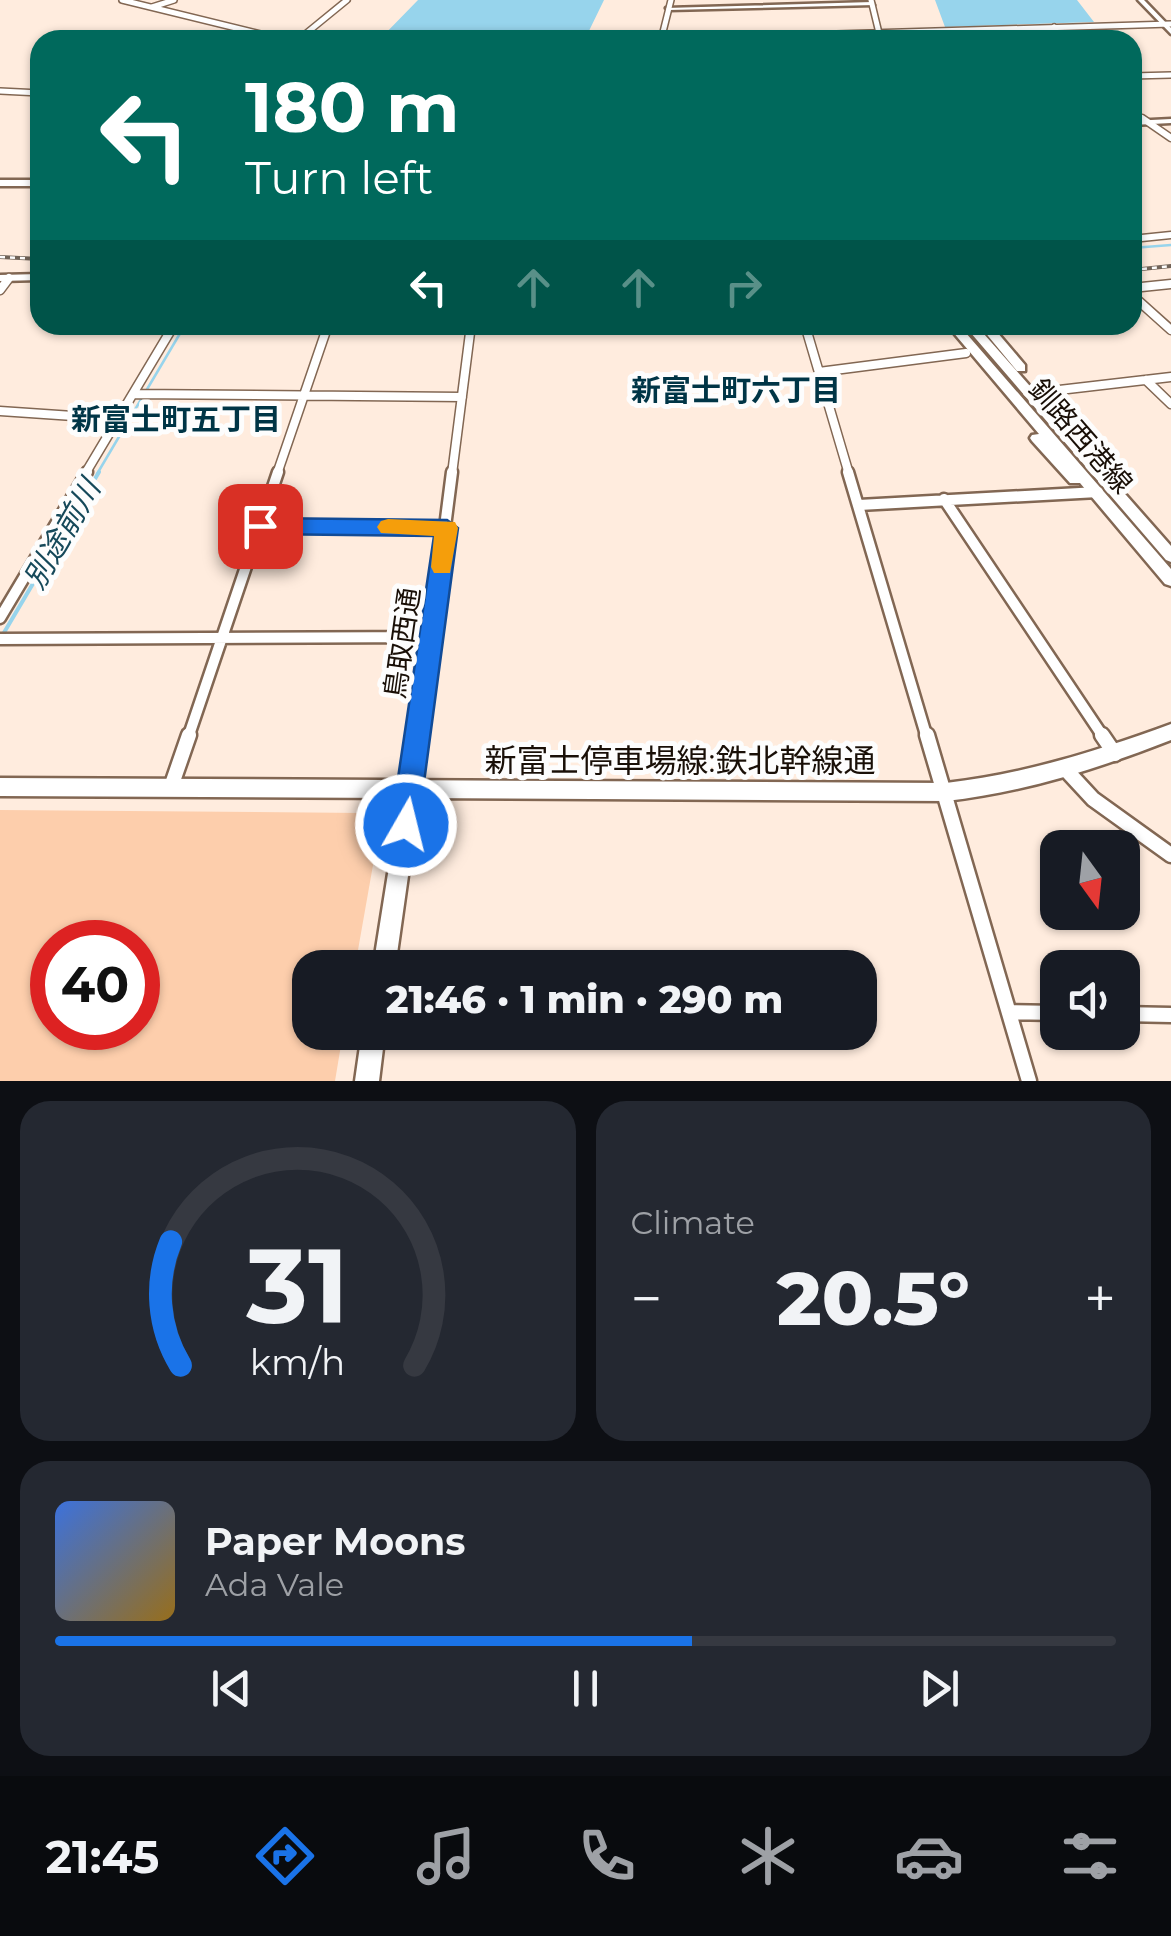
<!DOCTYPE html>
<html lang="en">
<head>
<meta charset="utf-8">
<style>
	body { margin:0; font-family:Montserrat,"Noto Sans JP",sans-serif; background:#242831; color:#f1f3f6; height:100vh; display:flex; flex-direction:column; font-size:38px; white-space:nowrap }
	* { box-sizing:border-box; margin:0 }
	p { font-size:32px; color:#9ea1a6 }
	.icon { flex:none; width:55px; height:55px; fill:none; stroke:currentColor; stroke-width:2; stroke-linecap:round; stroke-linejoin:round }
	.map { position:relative; height:1081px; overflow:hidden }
	.drawer { display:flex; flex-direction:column; gap:20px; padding:20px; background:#0d0f14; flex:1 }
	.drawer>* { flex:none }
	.guide { position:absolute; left:30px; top:30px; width:1112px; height:305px; border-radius:30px; box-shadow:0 2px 8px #0004; background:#00695c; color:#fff; overflow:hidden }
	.needle { width:65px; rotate:165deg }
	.controls { position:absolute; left:1040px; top:830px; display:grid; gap:20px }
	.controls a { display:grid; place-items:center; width:100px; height:100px; border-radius:20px; background:#171b24; box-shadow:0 2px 8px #0004; font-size:50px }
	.speed { position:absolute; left:30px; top:920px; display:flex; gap:20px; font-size:50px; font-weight:700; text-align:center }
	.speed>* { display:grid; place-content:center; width:130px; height:130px; border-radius:50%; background:#171b24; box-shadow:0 2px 8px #0004; line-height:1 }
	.speed .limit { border:15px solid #d22; background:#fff; color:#111 }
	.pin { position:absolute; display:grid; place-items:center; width:85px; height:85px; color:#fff; margin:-42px; border-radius:20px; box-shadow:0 5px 15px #0006 }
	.me { position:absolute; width:110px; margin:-55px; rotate:8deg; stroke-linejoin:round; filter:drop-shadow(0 0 8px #0008) }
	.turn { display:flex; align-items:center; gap:35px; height:210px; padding:0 50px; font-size:45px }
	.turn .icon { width:130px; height:130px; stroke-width:2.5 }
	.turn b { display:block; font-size:70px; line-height:85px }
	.lanes { display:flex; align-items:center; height:95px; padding:0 50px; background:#0003; justify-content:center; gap:50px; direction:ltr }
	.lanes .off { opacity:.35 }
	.big { font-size:75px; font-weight:800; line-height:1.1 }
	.drawer .card { flex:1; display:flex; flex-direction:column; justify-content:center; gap:15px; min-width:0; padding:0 35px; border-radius:30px; background:#242831 }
	.drawer .dial { align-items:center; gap:0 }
	.dial svg { height:260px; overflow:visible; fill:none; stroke:#363941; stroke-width:7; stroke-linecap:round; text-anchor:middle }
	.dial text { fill:#f1f3f6; stroke:none }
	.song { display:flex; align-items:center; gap:30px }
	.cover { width:120px; height:120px; border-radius:15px; background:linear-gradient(135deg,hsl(220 70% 55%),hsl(40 70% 35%)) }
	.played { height:10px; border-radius:5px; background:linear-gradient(90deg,#1a73e8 60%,#363941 60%) }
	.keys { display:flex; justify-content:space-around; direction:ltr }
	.heat { display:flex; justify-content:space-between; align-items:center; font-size:55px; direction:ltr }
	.drawer .tiles { flex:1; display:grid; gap:20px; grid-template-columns:1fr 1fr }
	.card:last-child { grid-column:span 2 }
	.trip { position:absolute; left:292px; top:950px; width:585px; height:100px; border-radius:30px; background:#171b24; box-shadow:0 2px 8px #0004; font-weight:800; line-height:100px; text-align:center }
	.tabs { display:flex; height:160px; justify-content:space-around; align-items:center; background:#090b0e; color:#9ea1a6 }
	.tabs .icon { width:70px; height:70px }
	.tabs .active { color:#1a73e8 }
	.tabs b { font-size:45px; color:#f1f3f6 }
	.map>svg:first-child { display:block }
</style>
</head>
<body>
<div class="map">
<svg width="1171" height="1081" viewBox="0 0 1171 1081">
	<rect width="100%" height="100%" fill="#ffecde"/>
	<!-- green -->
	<path fill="#fdceac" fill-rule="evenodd" d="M0,810L364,813L379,831L355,967L310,968V1032L343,1033L335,1081H0ZM52,942H138V1028H52Z"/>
	<!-- water -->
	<path fill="#97d4ec" d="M418,0H604L586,37L379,40Z
		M935,0H1077L1094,22L945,27Z"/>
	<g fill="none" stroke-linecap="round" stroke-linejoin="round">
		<!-- stream-far1 -->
		<path stroke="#97d4ec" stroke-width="2.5" d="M1132,248L1171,245
			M97,474L185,325"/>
		<!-- stream -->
		<path stroke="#97d4ec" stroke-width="4" d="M2,636L99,472"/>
		<!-- street-far4 casing -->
		<g stroke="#826753" stroke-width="8">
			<path id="street-far4" d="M122,0L285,40
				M871,0L879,33
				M152,7L174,0
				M1054,27L1063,40
				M298,40L347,0
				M639,40L1171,24
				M661,40L671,0
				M1132,76L1171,75
				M0,91L40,93"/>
		</g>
		<!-- street-far3 casing -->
		<g stroke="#826753" stroke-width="9">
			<path id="street-far3" d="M1142,118L1171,138
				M1132,239L1171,235"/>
		</g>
		<!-- street-far2 casing -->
		<g stroke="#826753" stroke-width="11">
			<path id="street-far2" d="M1132,288L1171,284
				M0,290L9,278
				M1132,295L1171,330
				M805,325L849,474
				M819,372L966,353
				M1146,380L1171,404
				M1042,392L1171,377
				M133,394L462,397
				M0,411L117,419
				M85,474L174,325
				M277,474L328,325
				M452,474L471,325"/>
		</g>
		<!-- street-far1 casing -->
		<g stroke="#826753" stroke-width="15">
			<path id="street-far1" d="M848,472L927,738
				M944,499L1104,738
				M859,505L1098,492
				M260,526L447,528
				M0,618L87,472
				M0,639L434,637
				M188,738L278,472
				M418,738L452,472"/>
		</g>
		<!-- street casing -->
		<g stroke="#826753" stroke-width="19">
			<path id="street" d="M927,735L1029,1081
				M1102,735L1115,754
				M1068,772L1093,799L1171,855
				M171,787L189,735
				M411,789L418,735
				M1009,1012L1058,1013
				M1122,1014L1171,1015"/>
		</g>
		<!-- secondary casing -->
		<g stroke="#826753" stroke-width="5">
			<path id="secondary" d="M1138,0H1144L1171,28V34Z
				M872,2L874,5L669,10L666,8Z
				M796,35H800L801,40H795Z
				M1171,119V123L1132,125V121Z
				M0,180H40V186H0Z
				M40,274V280L0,281V275Z
				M947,325H959L1171,569V586L1165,584L1080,483H1070L1032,441L1030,438L1032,435L1039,434Z
				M964,325H976L1171,546V562L1166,560Z
				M979,325H991L1025,365V371H1017Z
				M1171,724V740C1097,769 1025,792 946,801L419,798L395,968H373L400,798L0,796V778L946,783C1025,774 1097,751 1171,724Z
				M362,1032H385L379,1081H355Z"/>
		</g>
		<!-- street-far4 -->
		<use href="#street-far4" stroke="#fff" stroke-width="5"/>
		<!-- street-far3 -->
		<use href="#street-far3" stroke="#fff" stroke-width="6"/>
		<!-- street-far2 -->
		<use href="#street-far2" stroke="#fff" stroke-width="8"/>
		<!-- street-far1 -->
		<use href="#street-far1" stroke="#fff" stroke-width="10"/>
		<!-- street -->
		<use href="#street" stroke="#fff" stroke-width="14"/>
		<!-- secondary -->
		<use href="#secondary" fill="#fff" fill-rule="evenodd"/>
		<!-- rail casing -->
		<g stroke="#706358" stroke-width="4">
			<path id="rail" d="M0,257L40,259
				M1132,270L1171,266"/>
		</g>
		<!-- rail -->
		<use href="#rail" stroke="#fdfdfd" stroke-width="2.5" stroke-dasharray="5" stroke-linecap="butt"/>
	</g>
	<!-- route -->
	<path fill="#1a73e8" stroke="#114b97" stroke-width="2.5" d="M260,518L447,520L458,528L417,835L406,840L395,835L391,825L434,536L260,534L249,526Z"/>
	<!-- slow -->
	<path fill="#f59e0b" d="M388,519L455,522L458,528L450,573H434L431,567L434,536L381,533L377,527L381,521Z"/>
	<g text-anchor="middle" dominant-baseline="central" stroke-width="10" stroke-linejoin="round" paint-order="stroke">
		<!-- street labels -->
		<g font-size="28" fill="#190f07" stroke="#fdfdfd">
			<text transform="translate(1081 436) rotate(49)">釧路西港線</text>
			<text transform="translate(402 643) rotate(-82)">鳥取西通</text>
		</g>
		<!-- neighbourhood labels -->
		<g font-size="30" font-weight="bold" fill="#003546" stroke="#fdfdfd">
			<text x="736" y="390">新富士町六丁目</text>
			<text x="176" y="419">新富士町五丁目</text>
		</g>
		<!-- water labels -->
		<g font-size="30" font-style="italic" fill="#16495a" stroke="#fdfdfd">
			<text transform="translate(62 534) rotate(-60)">別途前川</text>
		</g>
		<!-- near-street labels -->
		<g font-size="32" fill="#190f07" stroke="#fdfdfd">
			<text x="680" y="760">新富士停車場線:鉄北幹線通</text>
		</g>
	</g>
</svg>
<div class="controls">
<a><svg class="needle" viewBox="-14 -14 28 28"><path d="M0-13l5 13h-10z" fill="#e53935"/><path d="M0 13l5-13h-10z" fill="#9ea1a6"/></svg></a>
<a><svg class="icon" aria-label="sound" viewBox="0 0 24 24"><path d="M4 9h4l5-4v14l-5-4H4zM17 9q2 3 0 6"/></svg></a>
</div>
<div class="speed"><div class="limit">40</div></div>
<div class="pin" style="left:260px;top:526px;background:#d93025"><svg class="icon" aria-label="arrive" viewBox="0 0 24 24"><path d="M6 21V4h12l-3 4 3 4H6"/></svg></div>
<svg class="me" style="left:406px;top:825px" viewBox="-20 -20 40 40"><circle r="17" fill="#1a73e8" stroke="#fff" stroke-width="3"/><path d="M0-11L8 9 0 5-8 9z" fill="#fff"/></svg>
<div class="trip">21:46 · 1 min · 290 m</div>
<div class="guide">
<div class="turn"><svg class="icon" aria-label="left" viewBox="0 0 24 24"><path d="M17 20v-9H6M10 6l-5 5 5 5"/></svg><div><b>180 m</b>Turn left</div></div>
<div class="lanes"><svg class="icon" aria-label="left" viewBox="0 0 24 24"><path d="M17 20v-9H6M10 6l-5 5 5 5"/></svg><svg class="icon off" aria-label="ahead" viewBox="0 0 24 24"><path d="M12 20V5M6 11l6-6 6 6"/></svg><svg class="icon off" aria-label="ahead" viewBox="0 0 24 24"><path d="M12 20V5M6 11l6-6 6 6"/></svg><svg class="icon off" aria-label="right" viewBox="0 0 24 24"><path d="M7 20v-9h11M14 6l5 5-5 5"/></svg></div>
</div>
</div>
<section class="drawer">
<div class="tiles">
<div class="card dial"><svg viewBox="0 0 100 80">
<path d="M14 69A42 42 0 1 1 86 69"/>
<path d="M14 69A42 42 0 0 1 11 31" stroke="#1a73e8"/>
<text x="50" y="56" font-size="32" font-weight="700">31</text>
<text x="50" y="72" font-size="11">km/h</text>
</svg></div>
<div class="card"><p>Climate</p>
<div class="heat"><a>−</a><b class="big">20.5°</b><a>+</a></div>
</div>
<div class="card">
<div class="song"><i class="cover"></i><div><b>Paper Moons</b><p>Ada Vale</p></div></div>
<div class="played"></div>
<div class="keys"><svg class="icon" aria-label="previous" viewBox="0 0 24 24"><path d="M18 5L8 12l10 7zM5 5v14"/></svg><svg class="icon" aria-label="pause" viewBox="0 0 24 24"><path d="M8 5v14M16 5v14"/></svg><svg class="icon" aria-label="next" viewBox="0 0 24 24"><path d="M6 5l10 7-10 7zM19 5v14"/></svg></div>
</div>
</div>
</section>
<nav class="tabs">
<b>21:45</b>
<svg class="icon active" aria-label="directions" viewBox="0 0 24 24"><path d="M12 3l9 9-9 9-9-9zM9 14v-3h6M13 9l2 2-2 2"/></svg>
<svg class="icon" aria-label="music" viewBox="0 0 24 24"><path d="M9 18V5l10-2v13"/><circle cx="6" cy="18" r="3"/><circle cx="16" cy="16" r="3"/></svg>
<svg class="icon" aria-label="phone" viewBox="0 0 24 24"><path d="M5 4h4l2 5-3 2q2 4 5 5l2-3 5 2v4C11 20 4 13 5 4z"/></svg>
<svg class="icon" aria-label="climate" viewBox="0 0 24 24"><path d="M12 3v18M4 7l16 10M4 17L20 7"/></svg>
<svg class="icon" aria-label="car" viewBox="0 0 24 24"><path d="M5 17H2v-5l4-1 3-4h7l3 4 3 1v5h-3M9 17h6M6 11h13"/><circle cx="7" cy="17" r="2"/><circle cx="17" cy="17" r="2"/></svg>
<svg class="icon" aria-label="filters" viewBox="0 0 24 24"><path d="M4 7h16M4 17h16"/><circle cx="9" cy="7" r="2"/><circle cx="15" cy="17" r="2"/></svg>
</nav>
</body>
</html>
